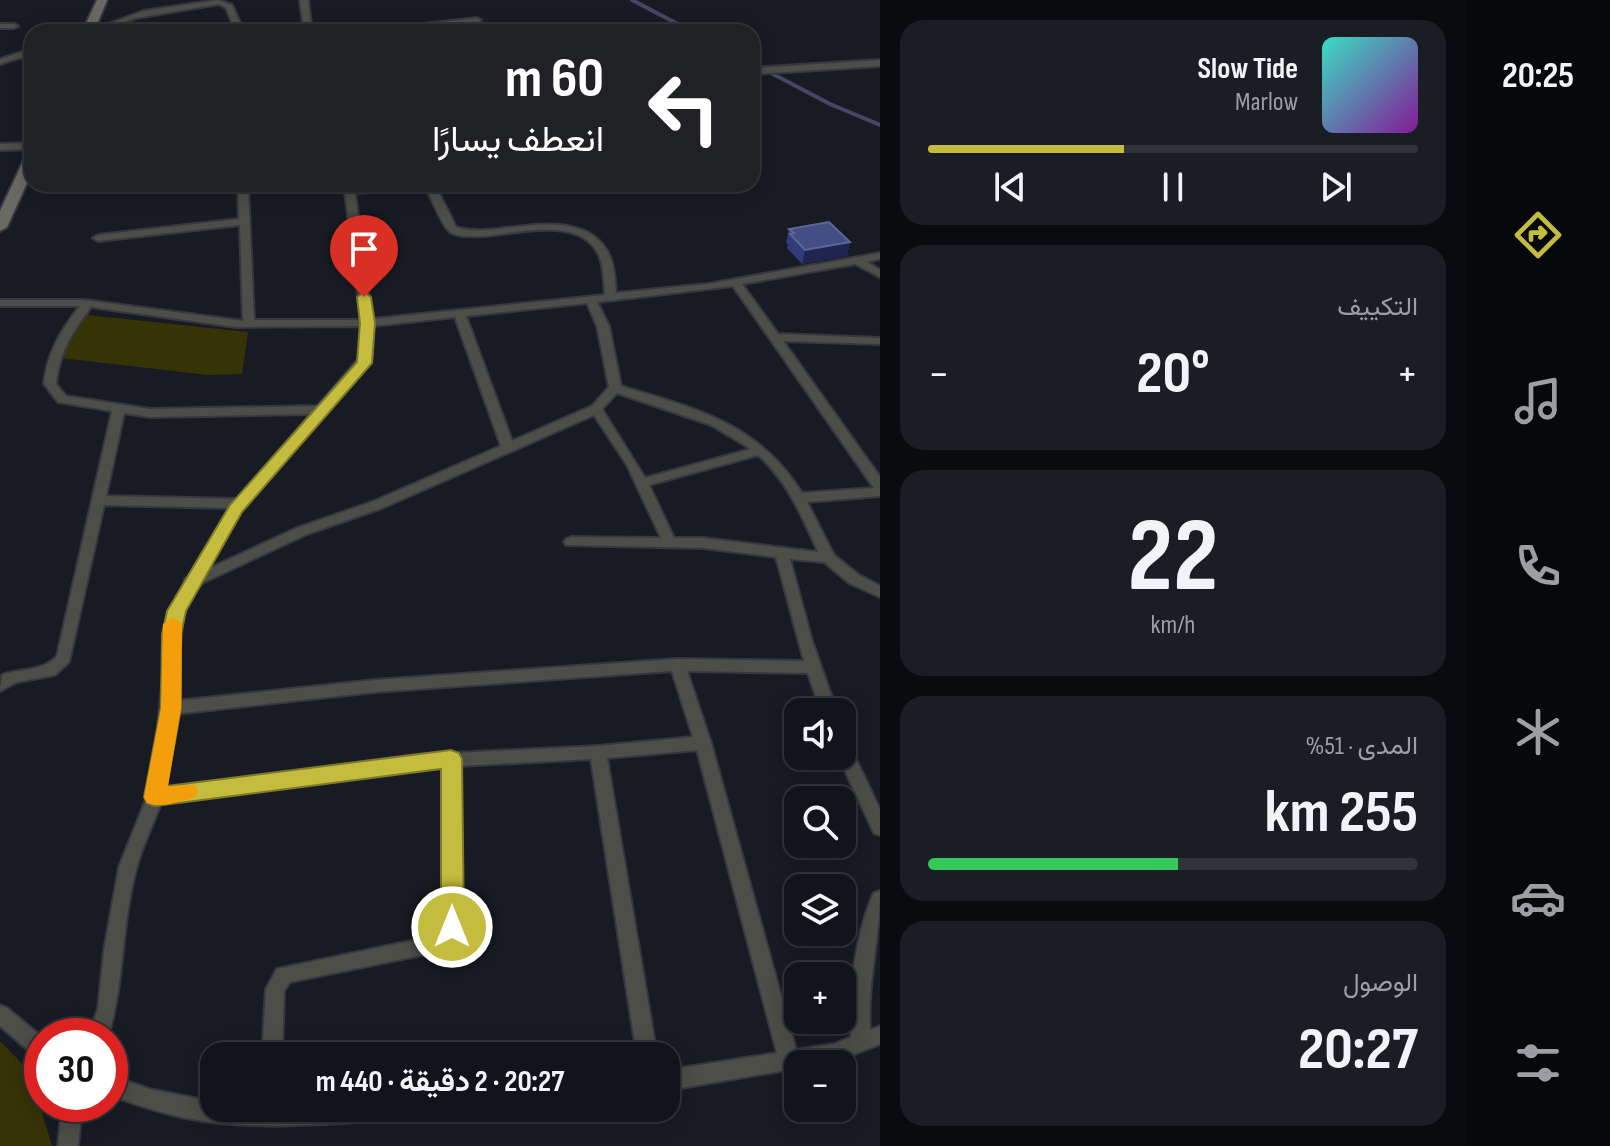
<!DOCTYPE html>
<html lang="ar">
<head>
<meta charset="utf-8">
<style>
	body { margin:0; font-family:"Sofia Sans Condensed",Vazirmatn,sans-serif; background:#1b1d24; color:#f1f3f6; direction:rtl; height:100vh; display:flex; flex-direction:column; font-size:30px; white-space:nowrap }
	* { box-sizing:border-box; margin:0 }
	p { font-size:26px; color:#9c9ea3 }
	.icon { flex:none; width:44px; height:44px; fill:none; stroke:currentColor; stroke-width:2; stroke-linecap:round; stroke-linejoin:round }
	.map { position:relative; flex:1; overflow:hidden; direction:ltr }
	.details { display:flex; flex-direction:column; gap:20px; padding:20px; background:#0a0b0f; width:586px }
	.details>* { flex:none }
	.hud { position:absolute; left:24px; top:24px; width:736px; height:168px; border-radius:24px; box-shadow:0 4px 20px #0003,0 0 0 2px #31333a; direction:rtl; background:#202124; color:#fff; overflow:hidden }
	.buttons { position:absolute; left:784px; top:698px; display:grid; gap:16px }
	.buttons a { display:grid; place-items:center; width:72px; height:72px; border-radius:16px; background:#12141b; box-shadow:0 4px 20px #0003,0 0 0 2px #31333a; font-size:40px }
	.speed { position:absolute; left:24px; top:1018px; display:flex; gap:16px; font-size:40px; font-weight:700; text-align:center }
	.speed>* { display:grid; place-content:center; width:104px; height:104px; border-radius:50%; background:#12141b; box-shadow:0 4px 20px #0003,0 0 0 2px #31333a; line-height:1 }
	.speed .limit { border:12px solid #d22; background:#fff; color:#111 }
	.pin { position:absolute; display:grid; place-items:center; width:68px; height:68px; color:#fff; margin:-82px -34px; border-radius:50% 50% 50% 0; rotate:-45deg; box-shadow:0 0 8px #0007 }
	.pin .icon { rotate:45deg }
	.me { position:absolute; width:88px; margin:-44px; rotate:0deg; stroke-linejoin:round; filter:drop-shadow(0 0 6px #0008) }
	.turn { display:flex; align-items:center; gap:28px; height:168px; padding:0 24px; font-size:36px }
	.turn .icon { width:104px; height:104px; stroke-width:2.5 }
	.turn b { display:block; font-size:56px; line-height:68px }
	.big { font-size:60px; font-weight:700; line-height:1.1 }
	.details .card { flex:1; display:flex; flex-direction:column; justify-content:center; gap:12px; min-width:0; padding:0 28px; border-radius:24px; background:#1b1d24 }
	.details .dial { align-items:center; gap:0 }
	.dial b { font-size:104px; line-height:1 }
	.song { display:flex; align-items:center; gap:24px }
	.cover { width:96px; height:96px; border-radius:12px; background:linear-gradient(135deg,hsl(170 70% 55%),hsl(290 70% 35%)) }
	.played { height:8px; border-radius:4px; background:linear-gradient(90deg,#c4bc3e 40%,#31333a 40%) }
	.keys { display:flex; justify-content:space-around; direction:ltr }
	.heat { display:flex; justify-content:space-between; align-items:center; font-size:44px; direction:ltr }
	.charge { height:12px; border-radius:6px; background:linear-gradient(90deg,#34c759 51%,#31333a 0) }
	.trip { position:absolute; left:200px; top:1042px; width:480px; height:80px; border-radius:24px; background:#12141b; box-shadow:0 4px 20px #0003,0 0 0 2px #31333a; font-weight:700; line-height:80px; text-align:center; direction:rtl }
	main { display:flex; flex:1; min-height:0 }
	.tab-bar { display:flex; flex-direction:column; width:144px; justify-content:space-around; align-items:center; background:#07080b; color:#9c9ea3 }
	.tab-bar .icon { width:56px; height:56px }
	.tab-bar .on { color:#c4bc3e }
	.tab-bar b { font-size:36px; color:#f1f3f6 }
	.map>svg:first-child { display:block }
</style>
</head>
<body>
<main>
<nav class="tab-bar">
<b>20:25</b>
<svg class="icon on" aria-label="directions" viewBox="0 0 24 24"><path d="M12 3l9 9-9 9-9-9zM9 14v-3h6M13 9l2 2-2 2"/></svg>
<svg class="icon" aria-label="music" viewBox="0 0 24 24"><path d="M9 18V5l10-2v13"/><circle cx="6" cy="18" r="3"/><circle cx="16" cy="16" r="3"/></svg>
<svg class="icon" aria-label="phone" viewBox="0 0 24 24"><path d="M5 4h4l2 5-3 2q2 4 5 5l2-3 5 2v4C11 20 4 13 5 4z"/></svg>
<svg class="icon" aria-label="climate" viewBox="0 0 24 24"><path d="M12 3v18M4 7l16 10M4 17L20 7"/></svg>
<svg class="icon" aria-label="car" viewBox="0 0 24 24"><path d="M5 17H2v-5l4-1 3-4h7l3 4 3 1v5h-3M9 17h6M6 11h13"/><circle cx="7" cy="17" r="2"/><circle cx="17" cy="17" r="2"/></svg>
<svg class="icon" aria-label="filters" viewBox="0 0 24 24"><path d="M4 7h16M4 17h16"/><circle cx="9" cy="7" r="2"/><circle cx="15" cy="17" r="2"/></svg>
</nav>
<section class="details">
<div class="card">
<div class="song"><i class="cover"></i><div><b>Slow Tide</b><p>Marlow</p></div></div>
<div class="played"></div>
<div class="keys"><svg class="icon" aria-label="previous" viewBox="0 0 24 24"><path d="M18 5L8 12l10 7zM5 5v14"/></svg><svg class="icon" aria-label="pause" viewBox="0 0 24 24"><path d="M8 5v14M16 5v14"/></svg><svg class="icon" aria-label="next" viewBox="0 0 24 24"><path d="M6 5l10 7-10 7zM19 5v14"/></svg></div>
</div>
<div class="card"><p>التكييف</p>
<div class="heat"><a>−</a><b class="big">20°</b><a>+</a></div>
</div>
<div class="card dial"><b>22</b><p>km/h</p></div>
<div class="card"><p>المدى · 51%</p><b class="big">255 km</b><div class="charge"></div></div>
<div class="card"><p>الوصول</p><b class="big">20:27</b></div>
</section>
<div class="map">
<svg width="880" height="1146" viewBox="0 0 880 1146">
	<rect width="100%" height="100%" fill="#181b24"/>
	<!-- green -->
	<path fill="#363307" d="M87,315L248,332L242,374L208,375L61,358L72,332Z
		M0,1041L30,1072L52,1146H0Z"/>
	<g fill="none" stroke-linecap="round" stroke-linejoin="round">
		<!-- stream -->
		<path stroke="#474666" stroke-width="4" d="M632,0L693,32
			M752,63L830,104L880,125"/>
		<!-- street casing -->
		<g stroke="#353841" stroke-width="4">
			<path id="street" d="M218,0L232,5L244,32H236L226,8L219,4L136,18L98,32H87L143,11Z
				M300,0H308L312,32H304Z
				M477,18L481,20L480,22L391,32H366L370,30Z
				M0,24H14L18,26L14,28H0Z
				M32,49V54L0,64V59Z
				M880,60V66L752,74V68Z
				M32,143V149L0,150V144Z
				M243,184L248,187L254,320H361L344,184H354V187L442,184L436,187L456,227C472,232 489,230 505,228C541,224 593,216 610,257C615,268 615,282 616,293L708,284L880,253V259L867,262L880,270V277L855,264L742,284L778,334L880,338V344L783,341L880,477V496L807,502L834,555L859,575L880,586V597L849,583L824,562L790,559L812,641L837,712H821L808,673L687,671L711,743L796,1050L834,1044L851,1037C849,989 854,944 871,899L874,893L880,891C880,938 867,982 870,1030L880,1026V1044L834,1062L798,1064V1068L681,1088L666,1094V1074L680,1068L777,1053L697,750L607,758L657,1056H637L591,759L459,766L461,927C454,942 442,949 427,954L290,982L284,991L282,1056H262L266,989L277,969L425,938L434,934L443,924V767L415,769L161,803C153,824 143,845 137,866C121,922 125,981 108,1036H88L98,1009L104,951L119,867L147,797L156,748L169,611L184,585L185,579L188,578L230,508L104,505L69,662L55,675L17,682L0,691L2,675C20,668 43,672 57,656L112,411L58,402L44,384C47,353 61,330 80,306H0V300H84L243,321L240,225L98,241L93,238L98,235L239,219L238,187ZM426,188C431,197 442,226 450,232C459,238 476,236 486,236C520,233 584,215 600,258C604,269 604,283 605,295L372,319L355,193ZM733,286L874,488L802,493C757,422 696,409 621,386L609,326L597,302ZM587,303L597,326L609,387L592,406L512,441L466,316ZM91,307L236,327L361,326L360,357L318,406L150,409L66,396L56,384C59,353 73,331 91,307ZM455,317L501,446L372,502L297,528L208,569L241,512L372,358L373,326ZM617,393L711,425L751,449L645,478L602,409ZM124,413L150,417L311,414L237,499L106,496ZM594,415L627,465L661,538L571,537L566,539L564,542L566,545L703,548L776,557L804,661L677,659L375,680L176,701L183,611L198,585L307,534L382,508ZM758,455C787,480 803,518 818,552L703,538H674L649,485ZM672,671L693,737L598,746L415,755L165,789L172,748L175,714L375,692Z
				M842,741L848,742L880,810V835L874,833L838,756H842Z
				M0,1005L7,1008L42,1037V1058L35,1056L0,1026Z
				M110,1075L149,1089L214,1102V1108H428L425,1115L418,1118C342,1122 262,1133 186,1118C160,1113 135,1104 110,1095Z
				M62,1104H82L78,1146H58Z"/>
		</g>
		<!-- secondary casing -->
		<g stroke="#353841" stroke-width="4">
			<path id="secondary" d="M97,0H107L94,32H82Z
				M32,153V172L7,227L0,231V211L25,157Z"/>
		</g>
		<!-- street -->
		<use href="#street" fill="#4e4e48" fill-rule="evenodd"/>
		<!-- secondary -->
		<use href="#secondary" fill="#6a6a62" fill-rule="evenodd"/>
	</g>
	<!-- wall -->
	<path fill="#303b77" d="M789,229L850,242L847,256L802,264L787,248L788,244L786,243Z"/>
	<!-- shaded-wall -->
	<path fill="#1e2650" d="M850,242L847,256L802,264L805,250Z"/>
	<!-- building -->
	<path fill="#434e84" stroke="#5d6695" stroke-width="2" d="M829,222L850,242L805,250L790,234L794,233L789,229Z"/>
	<!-- route -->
	<path fill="#c4bc3e" stroke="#7f7a28" stroke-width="2" d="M364,292L371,297L375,323L372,363L242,512L186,611L181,634V708L167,786L451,750L459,753L462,759L464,927L460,935L452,938L444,935L441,927V769L155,806L147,803L144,797L161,708L162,634L167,611L230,505L357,362L360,323L357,297Z"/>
	<!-- slow -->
	<path fill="#f59e0b" d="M173,617L182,624L181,708L168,786L195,785L198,791L195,797C181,802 161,808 147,803L144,797L161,708L163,624Z"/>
</svg>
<div class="buttons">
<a><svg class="icon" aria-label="sound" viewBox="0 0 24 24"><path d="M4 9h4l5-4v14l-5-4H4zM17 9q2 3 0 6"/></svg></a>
<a><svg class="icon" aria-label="search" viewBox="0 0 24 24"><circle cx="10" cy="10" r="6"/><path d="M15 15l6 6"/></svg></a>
<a><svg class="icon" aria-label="layers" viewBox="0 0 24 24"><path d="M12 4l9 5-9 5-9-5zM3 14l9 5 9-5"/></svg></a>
<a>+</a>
<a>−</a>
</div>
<div class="speed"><div class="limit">30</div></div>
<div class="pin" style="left:364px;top:297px;background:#d93025"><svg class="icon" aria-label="arrive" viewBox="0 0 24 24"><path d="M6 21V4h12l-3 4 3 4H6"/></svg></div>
<svg class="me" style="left:452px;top:927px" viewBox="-20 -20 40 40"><circle r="17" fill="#c4bc3e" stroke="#fff" stroke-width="3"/><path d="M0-11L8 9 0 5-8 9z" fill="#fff"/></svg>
<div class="trip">20:27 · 2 دقيقة · 440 m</div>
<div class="hud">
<div class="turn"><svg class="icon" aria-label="left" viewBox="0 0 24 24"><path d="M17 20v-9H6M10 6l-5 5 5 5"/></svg><div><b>60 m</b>انعطف يسارًا</div></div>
</div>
</div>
</main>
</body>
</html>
